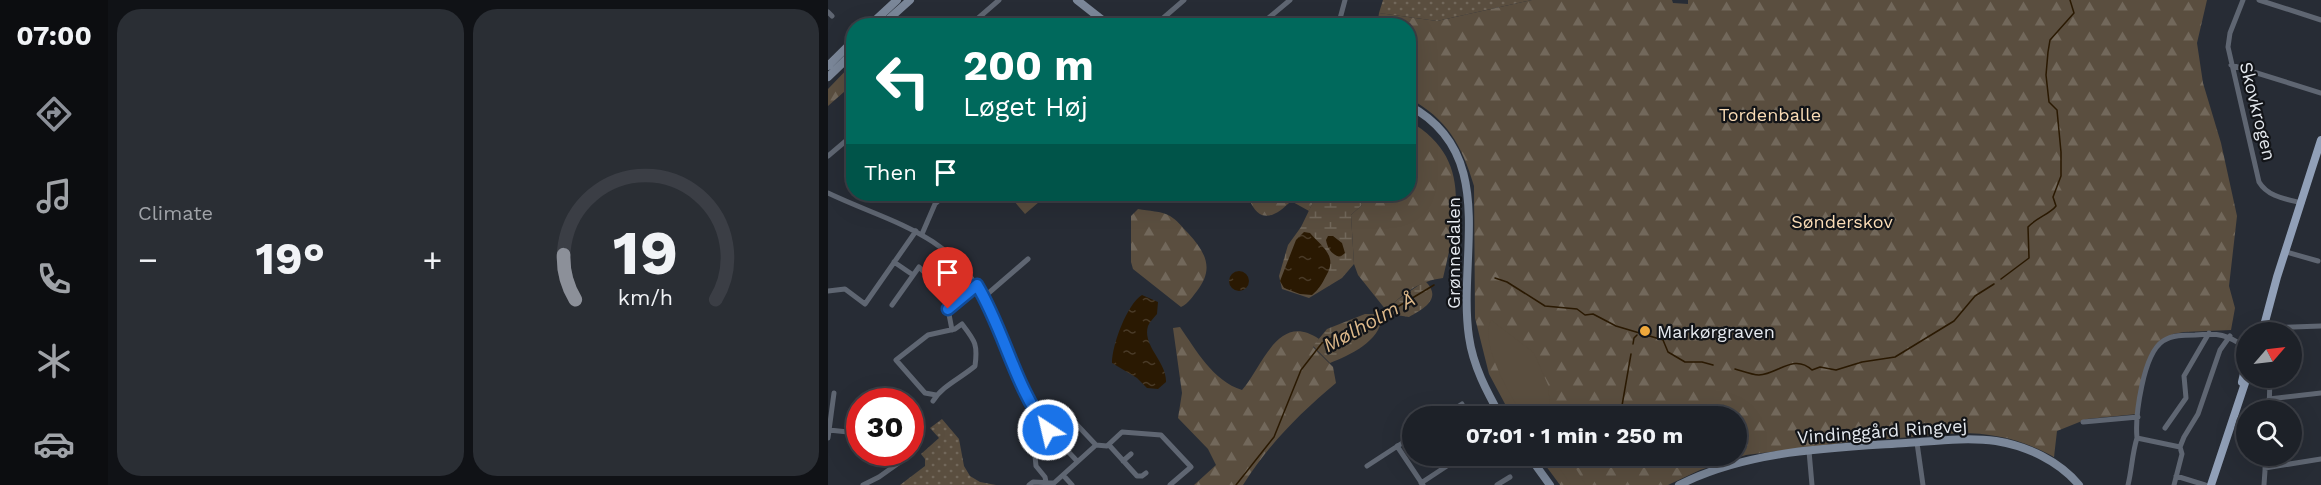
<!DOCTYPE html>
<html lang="en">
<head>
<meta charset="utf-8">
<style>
	body { margin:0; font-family:"Work Sans",sans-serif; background:#2a2e34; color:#f1f3f6; height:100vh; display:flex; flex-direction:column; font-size:22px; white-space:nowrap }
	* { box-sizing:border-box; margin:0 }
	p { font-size:20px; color:#a0a3a8 }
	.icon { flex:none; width:33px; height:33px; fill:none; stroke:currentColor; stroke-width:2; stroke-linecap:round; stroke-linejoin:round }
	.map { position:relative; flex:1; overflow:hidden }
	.details { display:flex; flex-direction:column; gap:9px; padding:9px; background:#101216; width:720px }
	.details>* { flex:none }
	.top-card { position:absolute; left:18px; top:18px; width:570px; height:183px; border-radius:24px; box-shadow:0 6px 24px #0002,0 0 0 2px #3b3e45; background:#00695c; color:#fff; overflow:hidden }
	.needle { width:39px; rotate:62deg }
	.buttons { position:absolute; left:1408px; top:322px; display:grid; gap:12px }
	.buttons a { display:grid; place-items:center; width:66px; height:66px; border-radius:50%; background:#1d2128; box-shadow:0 6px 24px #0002,0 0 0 2px #3b3e45; font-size:30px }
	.speed { position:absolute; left:18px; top:388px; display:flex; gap:12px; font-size:30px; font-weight:700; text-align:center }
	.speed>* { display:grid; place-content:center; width:78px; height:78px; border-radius:50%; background:#1d2128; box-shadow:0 6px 24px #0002,0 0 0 2px #3b3e45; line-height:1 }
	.speed .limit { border:9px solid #d22; background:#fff; color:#111 }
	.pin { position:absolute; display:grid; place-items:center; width:51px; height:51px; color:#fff; margin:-62px -26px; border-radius:50% 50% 50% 0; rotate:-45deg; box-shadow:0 0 6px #0007 }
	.pin .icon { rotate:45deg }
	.me { position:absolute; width:66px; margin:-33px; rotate:325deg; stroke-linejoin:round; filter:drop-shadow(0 0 4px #0008) }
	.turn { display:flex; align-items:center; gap:21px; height:126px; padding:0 18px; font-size:27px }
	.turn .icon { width:78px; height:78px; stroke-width:2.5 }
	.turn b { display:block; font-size:42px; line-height:51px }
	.then { display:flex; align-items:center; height:57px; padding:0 18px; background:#0003; gap:12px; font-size:22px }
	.big { font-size:45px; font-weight:700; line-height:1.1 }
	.details .card { flex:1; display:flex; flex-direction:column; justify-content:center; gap:9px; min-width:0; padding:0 21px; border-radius:24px; background:#2a2e34 }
	.details .dial { align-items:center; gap:0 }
	.dial svg { height:156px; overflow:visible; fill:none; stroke:#3b3e45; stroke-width:7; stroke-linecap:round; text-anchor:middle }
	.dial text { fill:#f1f3f6; stroke:none }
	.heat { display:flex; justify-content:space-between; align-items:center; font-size:33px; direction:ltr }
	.details .tiles { flex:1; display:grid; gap:9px; grid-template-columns:repeat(2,1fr) }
	.trip { position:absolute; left:574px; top:406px; width:345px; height:60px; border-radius:30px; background:#1d2128; box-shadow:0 6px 24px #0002,0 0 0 2px #3b3e45; font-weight:700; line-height:60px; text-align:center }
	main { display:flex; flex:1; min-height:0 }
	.tabs { display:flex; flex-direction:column; width:108px; justify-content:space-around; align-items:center; background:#0c0d10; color:#a0a3a8 }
	.tabs .icon { width:42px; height:42px }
	.tabs .current { color:#8c9099 }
	.tabs b { font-size:27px; color:#f1f3f6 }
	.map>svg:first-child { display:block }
</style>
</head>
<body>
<main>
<nav class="tabs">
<b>07:00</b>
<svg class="icon current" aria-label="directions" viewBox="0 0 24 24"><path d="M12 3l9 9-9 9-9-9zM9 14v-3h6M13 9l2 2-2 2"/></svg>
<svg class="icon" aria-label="music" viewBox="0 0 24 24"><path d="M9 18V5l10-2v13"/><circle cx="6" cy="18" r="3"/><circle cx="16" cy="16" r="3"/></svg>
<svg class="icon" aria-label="phone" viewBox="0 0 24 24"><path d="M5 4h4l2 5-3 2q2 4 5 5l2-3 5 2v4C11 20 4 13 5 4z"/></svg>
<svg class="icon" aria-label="climate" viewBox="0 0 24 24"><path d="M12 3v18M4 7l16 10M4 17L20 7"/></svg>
<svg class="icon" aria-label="car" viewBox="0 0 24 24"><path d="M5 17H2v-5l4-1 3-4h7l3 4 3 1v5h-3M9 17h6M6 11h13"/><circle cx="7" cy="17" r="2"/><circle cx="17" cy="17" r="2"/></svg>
</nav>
<section class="details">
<div class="tiles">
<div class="card"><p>Climate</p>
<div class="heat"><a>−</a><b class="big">19°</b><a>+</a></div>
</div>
<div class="card dial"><svg viewBox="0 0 100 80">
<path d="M14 69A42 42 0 1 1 86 69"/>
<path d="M14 69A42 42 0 0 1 8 46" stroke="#8c9099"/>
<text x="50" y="56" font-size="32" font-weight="700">19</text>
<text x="50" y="72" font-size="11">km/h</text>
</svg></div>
</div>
</section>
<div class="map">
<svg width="1493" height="485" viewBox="0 0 1493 485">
	<defs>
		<pattern id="green-dots" width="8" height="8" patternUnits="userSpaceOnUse" patternTransform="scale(1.5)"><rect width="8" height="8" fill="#5a4e3f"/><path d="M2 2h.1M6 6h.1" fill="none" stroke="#72685b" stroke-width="1.8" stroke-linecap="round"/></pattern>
		<pattern id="forest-firs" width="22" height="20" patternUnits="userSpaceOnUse" patternTransform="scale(1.5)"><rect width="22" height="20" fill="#5a4e3f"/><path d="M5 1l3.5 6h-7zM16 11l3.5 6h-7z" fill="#72685b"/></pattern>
		<pattern id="wetland-marsh" width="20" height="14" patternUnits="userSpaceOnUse" patternTransform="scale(1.5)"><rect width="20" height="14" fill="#5a4e3f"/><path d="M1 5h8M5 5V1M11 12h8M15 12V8" fill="none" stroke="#72685b"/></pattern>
		<pattern id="water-ripples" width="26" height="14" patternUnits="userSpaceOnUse" patternTransform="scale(1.5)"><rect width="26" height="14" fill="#2a1902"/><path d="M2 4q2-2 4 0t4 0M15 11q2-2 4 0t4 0" fill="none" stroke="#493a27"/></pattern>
	</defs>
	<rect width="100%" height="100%" fill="#272c35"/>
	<!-- green -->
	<path fill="url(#green-dots)" d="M555,0H704L609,21L551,13Z
		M114,419L131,439L136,466L142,476L152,482L168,485H72L97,466V459L93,454L111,438L102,428Z"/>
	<!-- forest -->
	<path fill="url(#forest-firs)" d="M704,0H844L845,3L860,4V0H1379L1369,43L1375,83L1393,143L1409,216L1401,286L1407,308L1403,330L1356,332L1345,334L1322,354L1309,414L1259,419L1229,431L1226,457C1195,440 1167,433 1132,433L1021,442L918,455L872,470L840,485H732L715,462L719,456H909V417H684L661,374L647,318L646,186C634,145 619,119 581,98L580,26H549L551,13L609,21Z
		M25,63V84L0,106V89Z
		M581,121C646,158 629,217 615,278C591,281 576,293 558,310L530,275L526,264L523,215L534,205L532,194H580Z
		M423,194H489L481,211L463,201C447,217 432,225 421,199Z
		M310,209C321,211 333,211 342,216C349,220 354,227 360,233C377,252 387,268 369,291C364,297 361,303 353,307L305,269L303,262V216Z
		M352,327C368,350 385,381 414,390C435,366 450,311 491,339L485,347L505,367L508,383C471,414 441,444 415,485H366L388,465L380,449L350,418L354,393L345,328Z"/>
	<!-- wetland -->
	<path fill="url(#wetland-marsh)" d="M489,194H532L534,205L523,215L526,264L514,278L481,298L454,289L451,276L460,245L473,227Z
		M597,281C615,298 596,309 581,317L562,314L558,310L569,300Z
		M537,314H553C557,339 521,356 502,363L485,346L499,329Z"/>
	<!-- pitch -->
	<path fill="#5a4e3f" d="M180,194H216L218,196L197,214Z
		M663,320L706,353L720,385L723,417H696C683,397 651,344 663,320Z
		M723,456H740L758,485H743Z"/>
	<!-- water -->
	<path fill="url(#water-ripples)" d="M476,232L482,233C495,248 510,256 498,276C494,284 491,289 484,295L472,294L456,288L452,281L468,240Z
		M500,236H505L514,243L517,253L512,257C503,254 500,249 498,240Z
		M401 281a10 10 0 1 1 20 0a10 10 0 1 1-20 0Z
		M314,295L330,302L329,314C326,318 322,321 320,326C314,346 339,362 338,382L330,389L319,388L309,378L284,363C284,345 299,304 314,295Z"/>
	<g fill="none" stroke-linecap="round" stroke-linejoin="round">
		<!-- stream -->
		<path stroke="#2a1902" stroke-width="1.5" d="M667,278L679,282L717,306L749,309L757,315L765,314L788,326L835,340L840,352L857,362H874L885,365
			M1173,279L1201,258L1200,227C1208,218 1222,214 1228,206L1225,197L1233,176V152L1229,110L1221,102L1218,75L1220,52L1222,40L1246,13L1242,0
			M805,344L806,338L809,335
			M907,369C914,371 924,375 931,375C950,374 966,353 984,370L992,367L1008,370L1034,362L1067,357L1126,321L1147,296L1166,284
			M792,417L803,354
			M784,461L785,456
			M408,485L446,437L473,370L494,343L552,314L566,309L606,285"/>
		<!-- street -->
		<path stroke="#5f6672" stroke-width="5" d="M1415,0L1402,33L1400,47L1431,182C1440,197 1458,199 1474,203
			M1431,0L1493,20
			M0,12L4,16
			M141,26L171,0
			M326,26L356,0
			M431,26L462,0
			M510,26L517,0
			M1403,65L1493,93
			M0,156L26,134
			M0,193C63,223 118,231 156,297L200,259
			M94,234L107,204L118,194
			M1458,252L1490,261
			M66,262L85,275
			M0,291L17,289L37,304L88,231
			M156,297L200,401L220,430L249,461
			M64,305L91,267L112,288
			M120,309L124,330
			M117,310L120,309L149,284
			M1435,328L1493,326
			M1441,399L1493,393
			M105,401C114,386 133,378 147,366C150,344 147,341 134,324L127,329L100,335L68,360L97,393L108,395
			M236,411L268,445
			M1441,411L1442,378
			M614,417L634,404
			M1255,422L1310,417
			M1337,428L1358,398L1356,376L1381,333
			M1,430L20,432L32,424
			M0,438L6,393
			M1309,438C1307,416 1315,354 1335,341C1344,335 1356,335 1367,335C1391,333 1398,334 1419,348
			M1089,443L1095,485
			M196,444L207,456L208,466L217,477L218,482
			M281,445L309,476H314L318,473
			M569,446L595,485
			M981,451L984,485
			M295,461L303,454
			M539,466L585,436
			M1437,468L1493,459
			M235,475L244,485
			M1348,476L1377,485
			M593,483L634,456
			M35,485L51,477L72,462L65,453
			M201,485L205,482L226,483L268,445L279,446L294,432L333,435L363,467L342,485
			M669,485L682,477
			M1300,485C1304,469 1304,454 1309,438L1352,447
			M1346,485L1354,454L1352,447L1356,437L1370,414L1392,350L1402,336
			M1436,485L1438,456"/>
		<!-- secondary -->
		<path stroke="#7b8799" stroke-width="8" d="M249,0L282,26
			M41,26L69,0
			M53,26L82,0
			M0,66L26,40
			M0,77L26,52
			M580,105C672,153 629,256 641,337C645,366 659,392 673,417
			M701,456L722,485
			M851,485C920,450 1002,448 1078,443C1107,441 1139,437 1168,441C1199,446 1231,461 1251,485"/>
		<!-- primary -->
		<path stroke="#91a0b8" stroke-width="8" d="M1434,333L1449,277L1493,140
			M1414,382L1419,361
			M1383,485L1419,377"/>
	</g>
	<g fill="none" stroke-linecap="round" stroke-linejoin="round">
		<!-- route casing -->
		<g stroke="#114b97" stroke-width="15">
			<path id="route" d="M120,309L149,285C177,332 186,385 220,430"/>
		</g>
		<!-- route -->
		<use href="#route" stroke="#1a73e8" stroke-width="10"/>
	</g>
	<!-- markers -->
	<circle fill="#eea83c" stroke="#121418" stroke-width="2" cx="817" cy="331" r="6"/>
	<g text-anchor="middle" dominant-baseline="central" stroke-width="4.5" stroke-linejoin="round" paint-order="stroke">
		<!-- street labels -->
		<g font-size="18" fill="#e5e9ef" stroke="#121418">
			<text transform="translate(1430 111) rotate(76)">Skovkrogen</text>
			<text transform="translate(625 253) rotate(-90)">Grønnedalen</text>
			<text transform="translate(1054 431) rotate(-4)">Vindinggård Ringvej</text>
		</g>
		<!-- park labels -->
		<g font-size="18" fill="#fadcb6" stroke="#121418">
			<text x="942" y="114">Tordenballe</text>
			<text x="1014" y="221">Sønderskov</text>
		</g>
		<!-- poi labels -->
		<g font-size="18" fill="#e5e9ef" stroke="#121418" text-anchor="start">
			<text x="829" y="331">Markørgraven</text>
		</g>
		<!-- water labels -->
		<g font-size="20" font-style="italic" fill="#deb98a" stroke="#121418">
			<text transform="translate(541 322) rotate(-29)">Mølholm Å</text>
		</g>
	</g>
</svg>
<div class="buttons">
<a><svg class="needle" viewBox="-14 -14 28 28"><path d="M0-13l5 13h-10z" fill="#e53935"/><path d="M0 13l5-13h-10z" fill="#a0a3a8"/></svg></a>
<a><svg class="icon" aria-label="search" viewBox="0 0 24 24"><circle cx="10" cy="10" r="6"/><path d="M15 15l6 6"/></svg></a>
</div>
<div class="speed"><div class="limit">30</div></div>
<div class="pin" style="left:120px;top:309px;background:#d93025"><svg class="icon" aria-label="arrive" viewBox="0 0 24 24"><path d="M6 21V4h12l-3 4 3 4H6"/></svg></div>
<svg class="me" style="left:220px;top:430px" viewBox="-20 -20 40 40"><circle r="17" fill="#1a73e8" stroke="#fff" stroke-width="3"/><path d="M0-11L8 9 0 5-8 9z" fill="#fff"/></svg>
<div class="trip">07:01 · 1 min · 250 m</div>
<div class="top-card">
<div class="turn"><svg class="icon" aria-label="left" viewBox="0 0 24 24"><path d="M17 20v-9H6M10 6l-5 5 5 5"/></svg><div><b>200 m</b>Løget Høj</div></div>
<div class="then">Then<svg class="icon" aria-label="arrive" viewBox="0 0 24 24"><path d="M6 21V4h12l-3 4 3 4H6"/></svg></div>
</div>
</div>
</main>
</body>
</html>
